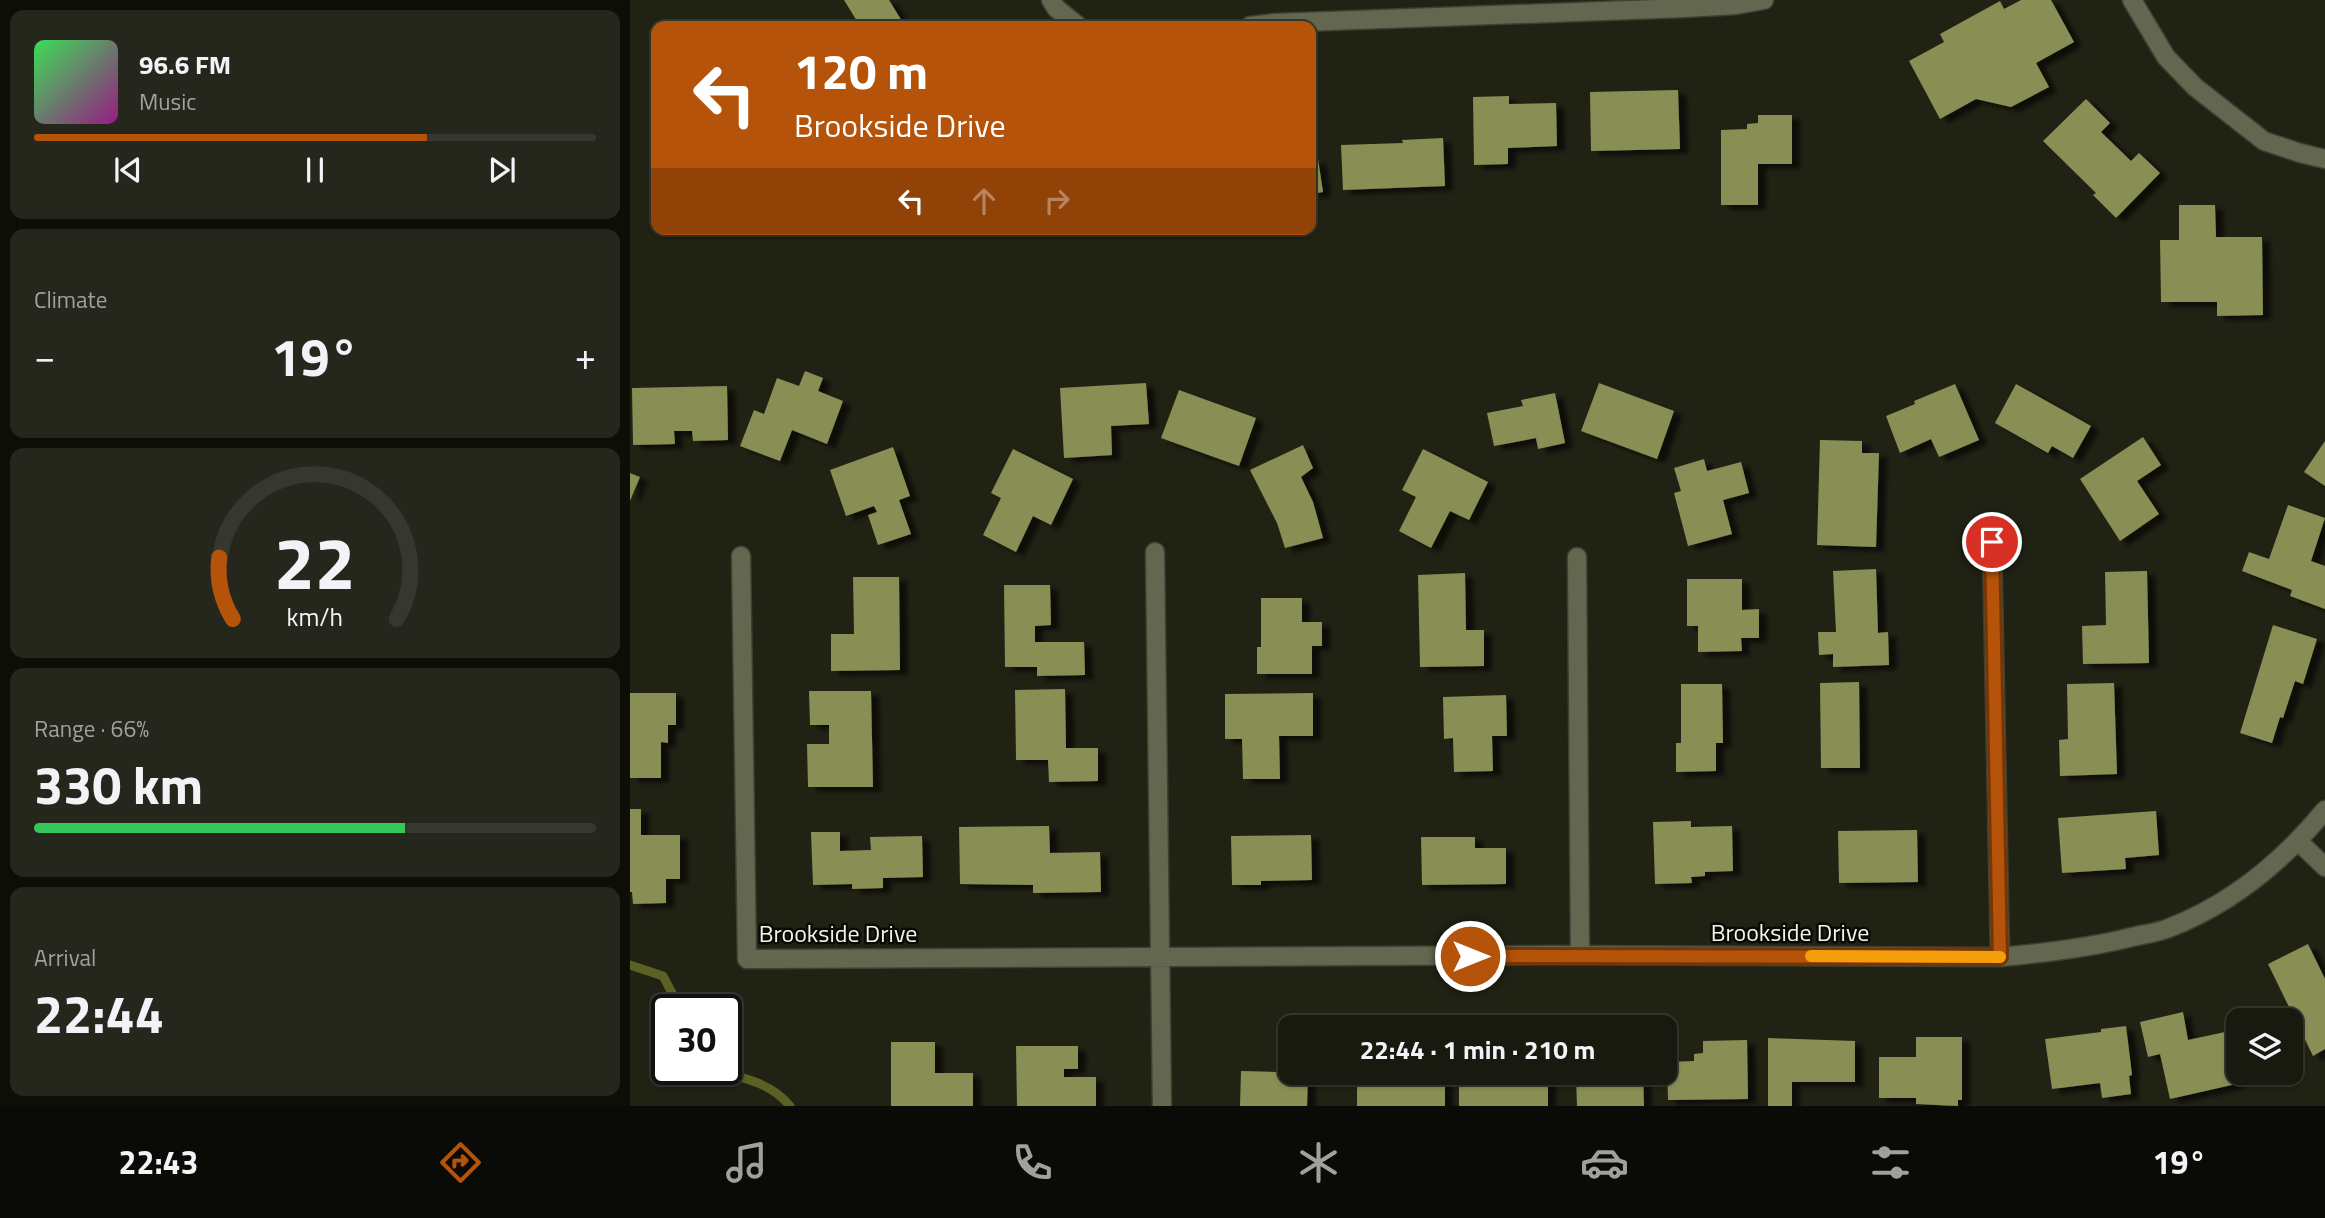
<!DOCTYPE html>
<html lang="en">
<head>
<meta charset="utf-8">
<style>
	body { margin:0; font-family:"Titillium Web",sans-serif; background:#25271d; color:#f1f3f6; height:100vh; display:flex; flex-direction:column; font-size:26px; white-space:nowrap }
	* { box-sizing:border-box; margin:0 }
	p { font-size:23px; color:#9fa19e }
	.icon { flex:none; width:38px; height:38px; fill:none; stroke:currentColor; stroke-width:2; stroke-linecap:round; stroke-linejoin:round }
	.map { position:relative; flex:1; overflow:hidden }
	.details { display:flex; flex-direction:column; gap:10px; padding:10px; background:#0d0e08; width:630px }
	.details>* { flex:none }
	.top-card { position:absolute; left:21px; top:21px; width:665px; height:214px; border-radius:14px; box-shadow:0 2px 5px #0004,0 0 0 2px #36382f; background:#b45309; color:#fff; overflow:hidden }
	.controls { position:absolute; left:1596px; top:1008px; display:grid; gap:14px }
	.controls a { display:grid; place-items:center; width:77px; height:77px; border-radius:14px; background:#181a0f; box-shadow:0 2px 5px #0004,0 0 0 2px #36382f; font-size:35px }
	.speed { position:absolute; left:21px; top:994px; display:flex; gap:14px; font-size:35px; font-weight:700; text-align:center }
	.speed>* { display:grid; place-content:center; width:91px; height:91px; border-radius:50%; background:#181a0f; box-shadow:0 2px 5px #0004,0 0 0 2px #36382f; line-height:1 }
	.speed .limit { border:4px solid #111; border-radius:10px; background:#fff; color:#111 }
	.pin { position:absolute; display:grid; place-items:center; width:60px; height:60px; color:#fff; margin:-30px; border:4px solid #fff; border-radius:50%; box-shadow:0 2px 7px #0007 }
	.me { position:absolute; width:77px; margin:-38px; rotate:90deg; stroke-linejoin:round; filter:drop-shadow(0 0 5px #0008) }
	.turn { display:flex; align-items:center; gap:24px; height:147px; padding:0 28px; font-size:32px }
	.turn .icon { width:91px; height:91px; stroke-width:2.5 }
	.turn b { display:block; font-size:49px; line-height:60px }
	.lanes { display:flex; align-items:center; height:66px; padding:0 28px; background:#0003; justify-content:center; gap:35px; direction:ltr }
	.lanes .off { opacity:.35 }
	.big { font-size:52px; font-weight:700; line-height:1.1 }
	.details .widget { flex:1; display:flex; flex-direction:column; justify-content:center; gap:10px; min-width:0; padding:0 24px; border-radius:14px; background:#25271d }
	.details .dial { align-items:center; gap:0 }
	.dial svg { height:182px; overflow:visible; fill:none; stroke:#36382f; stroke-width:7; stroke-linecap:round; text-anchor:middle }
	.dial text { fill:#f1f3f6; stroke:none }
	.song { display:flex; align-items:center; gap:21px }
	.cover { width:84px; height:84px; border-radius:10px; background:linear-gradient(135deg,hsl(130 70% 55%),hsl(310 70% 35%)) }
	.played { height:7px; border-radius:4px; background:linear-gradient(90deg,#b45309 70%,#36382f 70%) }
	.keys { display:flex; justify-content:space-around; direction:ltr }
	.heat { display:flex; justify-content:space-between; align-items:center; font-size:38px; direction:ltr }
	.charge { height:10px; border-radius:5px; background:linear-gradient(90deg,#34c759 66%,#36382f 0) }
	.trip { position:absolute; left:648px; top:1015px; width:399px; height:70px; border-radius:14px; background:#181a0f; box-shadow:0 2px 5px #0004,0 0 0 2px #36382f; font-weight:700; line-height:70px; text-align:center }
	.dock { display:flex; height:112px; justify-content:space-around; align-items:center; background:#0a0a06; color:#9fa19e }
	.dock .icon { width:49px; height:49px }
	.dock .current { color:#b45309 }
	.dock b { font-size:32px; color:#f1f3f6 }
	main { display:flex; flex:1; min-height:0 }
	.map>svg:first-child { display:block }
</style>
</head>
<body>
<main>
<section class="details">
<div class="widget">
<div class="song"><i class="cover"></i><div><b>96.6 FM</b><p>Music</p></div></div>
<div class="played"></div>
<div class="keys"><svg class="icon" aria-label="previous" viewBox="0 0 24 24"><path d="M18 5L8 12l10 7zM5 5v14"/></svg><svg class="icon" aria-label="pause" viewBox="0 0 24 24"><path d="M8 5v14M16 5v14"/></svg><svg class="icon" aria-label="next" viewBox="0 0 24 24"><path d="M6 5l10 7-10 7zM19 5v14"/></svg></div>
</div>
<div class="widget"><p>Climate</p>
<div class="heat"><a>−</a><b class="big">19°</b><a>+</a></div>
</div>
<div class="widget dial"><svg viewBox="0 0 100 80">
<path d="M14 69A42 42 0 1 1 86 69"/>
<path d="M14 69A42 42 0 0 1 8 42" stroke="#b45309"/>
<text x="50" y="56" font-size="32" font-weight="700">22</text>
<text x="50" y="72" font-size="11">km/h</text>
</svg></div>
<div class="widget"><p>Range · 66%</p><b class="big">330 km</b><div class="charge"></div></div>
<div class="widget"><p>Arrival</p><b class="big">22:44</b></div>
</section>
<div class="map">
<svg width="1695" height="1106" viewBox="0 0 1695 1106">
	<defs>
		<filter id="shadow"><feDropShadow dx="8" dy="4.5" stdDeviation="2" flood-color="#0009"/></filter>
	</defs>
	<rect width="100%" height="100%" fill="#202214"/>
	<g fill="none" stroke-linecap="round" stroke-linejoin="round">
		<!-- stream -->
		<path stroke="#5b6025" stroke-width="9" d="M0,965L33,976L51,1010
			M80,1069C108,1077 140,1081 160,1106"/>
	</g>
	<!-- building -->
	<path fill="#898e54" filter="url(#shadow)" d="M214,0H259L275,26H230Z
		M1391,0H1421L1444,42L1406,63L1419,87L1381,107L1346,99L1310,119L1279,61L1314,42L1310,34L1370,1L1374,9Z
		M1048,90L1050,149L961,151L960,92Z
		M879,96V104L926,103L927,146L878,148V164L844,165L843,97Z
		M1456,99L1480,123L1471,132L1501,161L1509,153L1530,173L1486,218L1463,195L1466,193L1413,141Z
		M1128,115H1162V164H1128V205H1091V130L1117,129V124L1128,123Z
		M813,138L815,186L713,190L711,145L773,143L772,140Z
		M681,159H688L693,192L681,194Z
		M1549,205H1585L1586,237H1632L1633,315L1587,316V302H1531L1530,240H1549Z
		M175,371L193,378L188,391L213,401L197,444L162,430L150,461L110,446L124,410L134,414L147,378L169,386Z
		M516,383L519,424L481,426L482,455L434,458L430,388Z
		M969,383L1044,411L1027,459L951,431Z
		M1325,384L1349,440L1309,457L1301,439L1270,453L1256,416L1285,404L1284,401Z
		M1386,384L1461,426L1443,458L1422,446L1418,453L1365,423Z
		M97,386L98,440L63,441L62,431H44L45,444L3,445L2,388Z
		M549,390L626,418L609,466L531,438Z
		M925,393L935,443L908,449L906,438L864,446L857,413L893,406L891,400Z
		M1513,437L1531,465L1507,481L1529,514L1490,541L1450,479Z
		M1190,440L1232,441V453H1249L1246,547L1187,545Z
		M1695,441V486L1674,472Z
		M673,445L683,468L671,477L683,502L693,538L655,548L647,523L620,470Z
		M263,447L280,496L269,500L281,534L248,545L238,515L247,512L244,506L216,516L200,470Z
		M383,449L443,479L421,525L403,516L386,552L353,535L371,498L361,493Z
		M793,449L858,482L839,520L820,511L801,548L769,531L786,497L772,490Z
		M1074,459L1077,471L1111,462L1119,493L1093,500L1102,534L1058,546L1044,493L1051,491L1044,468Z
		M0,473L10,477L0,501Z
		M1658,505L1695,518L1681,561L1695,566V609L1660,596L1662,590L1612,571L1619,552L1639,559Z
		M1246,569L1248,633L1258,632L1259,665L1203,667V654L1189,655L1188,632H1206L1203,571Z
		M1517,571L1519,663L1453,664L1452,626L1476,625L1475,572Z
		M835,573L836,630H854V666L790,667L788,575Z
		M223,577H269L270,670L201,671V634H224Z
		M1057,579H1112V610L1129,609V638H1111L1112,651L1068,652V626H1057Z
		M374,585H420L421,625L405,626V642H454L455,675L407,676V667H375Z
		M631,598H672V622H692V646H682V674H627V647H631Z
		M1643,625L1687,639L1673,684L1665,681L1653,718L1650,717L1642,743L1610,733Z
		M1229,682L1230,768H1191L1190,683Z
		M1484,683L1487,774L1430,776L1429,740L1438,739L1437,684Z
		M1051,684H1092L1093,743H1086V771L1046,772V743H1051Z
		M435,689L436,748H468V781L419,782L418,760H386L385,690Z
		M179,691H241L243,787H178L177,744H199V725H180Z
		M0,693H46V725H38V743L31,742V778H0Z
		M683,693V736H649L650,779H613L612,739H595V694Z
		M876,695L877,736H862L863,771L824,772L823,738L814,739L813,697Z
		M0,809H11V835H50V879H36V903L3,904L2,892H0Z
		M1526,811L1529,855L1495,858L1496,869L1432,873L1428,818Z
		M1061,821V827L1102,826L1103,871L1075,872V876L1061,877L1062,883L1025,884L1023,822Z
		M419,826L420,853L470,852L471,892L403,893V885L330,884L329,827Z
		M1287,830L1288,882L1209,883L1208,831Z
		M181,832H210V851L241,850L240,837L292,836L293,877L253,878V888L222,889V884L183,885Z
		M681,835L682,880L631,881V885H602L601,836Z
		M791,837H845V848H876V884L792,885Z
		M1678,944L1695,979V1049L1683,1056L1638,964Z
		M1553,1012L1558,1040L1595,1032L1606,1084L1540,1099L1530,1054L1518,1057L1510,1022Z
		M1496,1026L1502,1075L1499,1076L1501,1094L1472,1098L1470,1083L1422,1089L1415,1039L1471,1032V1029Z
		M1286,1037H1332V1100H1328V1106L1286,1104V1098H1249V1057H1286Z
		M1138,1038L1225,1041V1082H1162V1106H1138Z
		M1117,1040L1118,1099L1038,1100L1037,1062L1064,1061V1054L1073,1053V1041Z
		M261,1042H305V1073H343V1106H261Z
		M649,1044H660V1073H678L677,1106H610L611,1071L648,1072Z
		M386,1046H448V1069H434V1077H466V1106H387Z
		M727,1073H815V1106H727Z
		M829,1073H866L883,1074V1077L918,1076V1106H829Z
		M937,1073H1013L1014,1106H947L946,1076H937Z"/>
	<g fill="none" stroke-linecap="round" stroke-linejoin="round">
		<!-- minor casing -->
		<g stroke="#3e4032" stroke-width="21">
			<path id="minor" d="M421,0L426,8L448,26
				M1502,0L1536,57L1565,87L1634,141L1670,153L1695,159
				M620,26L645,23L1055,8L1106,5L1134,0
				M1362,542L1370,957
				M525,552L532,1106
				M111,556L117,959L922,955L1370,957C1415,953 1459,948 1502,937C1514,934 1527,933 1539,928C1601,904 1653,861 1695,810
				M947,557L950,955
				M1669,842L1695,867"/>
		</g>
		<!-- minor -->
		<use href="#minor" stroke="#64674f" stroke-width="18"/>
	</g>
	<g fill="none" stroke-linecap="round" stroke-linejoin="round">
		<!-- route casing -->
		<g stroke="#753606" stroke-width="18">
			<path id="route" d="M840,956L1370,957L1362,542"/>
		</g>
		<!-- route -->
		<use href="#route" stroke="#b45309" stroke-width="12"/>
		<!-- slow -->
		<path stroke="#f59e0b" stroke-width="12" d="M1181,956L1370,957"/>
	</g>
	<g text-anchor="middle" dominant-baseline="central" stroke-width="5" stroke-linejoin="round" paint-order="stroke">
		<!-- street labels -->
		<g font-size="24" fill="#f3f5eb" stroke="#0a0a05">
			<text x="1160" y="932">Brookside Drive</text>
			<text x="208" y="933">Brookside Drive</text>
		</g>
	</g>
</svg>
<div class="controls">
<a><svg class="icon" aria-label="layers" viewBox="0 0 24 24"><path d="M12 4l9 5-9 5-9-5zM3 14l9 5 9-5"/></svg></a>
</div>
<div class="speed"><div class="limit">30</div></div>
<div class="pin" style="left:1362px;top:542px;background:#d93025"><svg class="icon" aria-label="arrive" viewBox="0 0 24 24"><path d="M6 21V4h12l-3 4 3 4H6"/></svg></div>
<svg class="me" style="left:840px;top:956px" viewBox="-20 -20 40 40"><circle r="17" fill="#b45309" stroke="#fff" stroke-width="3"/><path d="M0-11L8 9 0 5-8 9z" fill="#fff"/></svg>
<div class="trip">22:44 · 1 min · 210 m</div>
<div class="top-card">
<div class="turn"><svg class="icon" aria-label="left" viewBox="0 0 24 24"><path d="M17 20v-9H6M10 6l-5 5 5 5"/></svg><div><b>120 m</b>Brookside Drive</div></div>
<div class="lanes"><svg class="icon" aria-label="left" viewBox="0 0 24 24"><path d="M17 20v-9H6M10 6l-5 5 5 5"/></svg><svg class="icon off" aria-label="ahead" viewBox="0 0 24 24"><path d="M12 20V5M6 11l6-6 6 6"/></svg><svg class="icon off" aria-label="right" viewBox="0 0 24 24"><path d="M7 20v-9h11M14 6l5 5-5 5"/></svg></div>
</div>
</div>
</main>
<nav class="dock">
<b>22:43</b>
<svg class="icon current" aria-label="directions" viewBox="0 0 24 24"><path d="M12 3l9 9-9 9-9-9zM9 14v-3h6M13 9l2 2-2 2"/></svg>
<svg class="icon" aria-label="music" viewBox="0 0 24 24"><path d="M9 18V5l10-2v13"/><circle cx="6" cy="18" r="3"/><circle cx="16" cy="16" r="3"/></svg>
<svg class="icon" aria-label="phone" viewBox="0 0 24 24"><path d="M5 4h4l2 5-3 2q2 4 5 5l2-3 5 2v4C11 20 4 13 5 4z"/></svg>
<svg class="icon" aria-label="climate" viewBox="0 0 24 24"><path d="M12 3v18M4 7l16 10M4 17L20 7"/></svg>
<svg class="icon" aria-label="car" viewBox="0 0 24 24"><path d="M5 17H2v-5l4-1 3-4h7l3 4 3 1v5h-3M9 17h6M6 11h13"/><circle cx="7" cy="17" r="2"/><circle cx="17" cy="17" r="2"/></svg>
<svg class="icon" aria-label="filters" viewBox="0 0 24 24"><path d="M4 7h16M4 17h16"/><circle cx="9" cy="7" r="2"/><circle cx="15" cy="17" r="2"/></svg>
<b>19°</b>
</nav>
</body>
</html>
